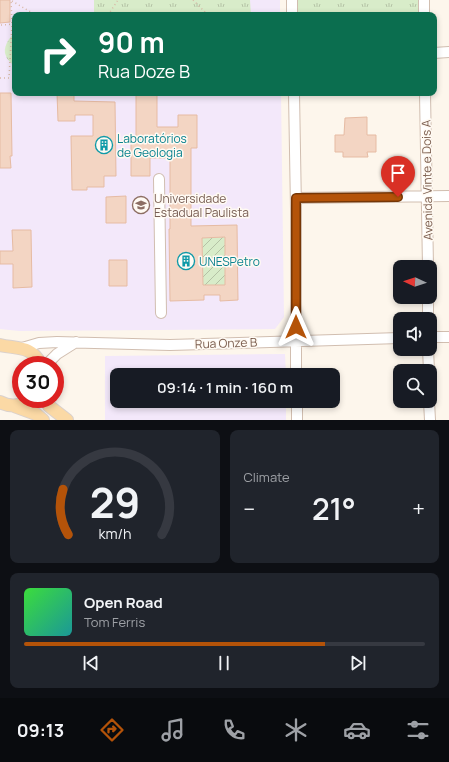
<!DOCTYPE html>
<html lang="en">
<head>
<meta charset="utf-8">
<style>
	body { margin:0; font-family:Manrope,sans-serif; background:#20242c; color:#f1f3f6; height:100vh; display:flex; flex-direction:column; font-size:15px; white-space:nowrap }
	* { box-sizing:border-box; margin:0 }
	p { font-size:13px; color:#9ea1a6 }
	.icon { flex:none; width:22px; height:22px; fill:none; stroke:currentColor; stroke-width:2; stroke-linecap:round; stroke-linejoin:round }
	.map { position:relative; height:420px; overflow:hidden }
	.panel { display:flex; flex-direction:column; gap:10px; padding:10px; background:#0d0f14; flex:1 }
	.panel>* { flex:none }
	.guide { position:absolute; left:12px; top:12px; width:425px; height:84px; border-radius:8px; box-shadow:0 2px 6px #0003; background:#0b6e4f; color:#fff; overflow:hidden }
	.needle { width:26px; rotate:273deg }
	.tools { position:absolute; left:393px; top:260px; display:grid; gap:8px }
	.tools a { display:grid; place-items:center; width:44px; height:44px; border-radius:8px; background:#171b24; box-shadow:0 2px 6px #0003; font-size:20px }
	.speed { position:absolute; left:12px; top:356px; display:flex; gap:8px; font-size:20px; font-weight:700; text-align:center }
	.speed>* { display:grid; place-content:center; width:52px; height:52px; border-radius:50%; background:#171b24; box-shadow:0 2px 6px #0003; line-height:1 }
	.speed .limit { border:6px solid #d22; background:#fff; color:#111 }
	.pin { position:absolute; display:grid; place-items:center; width:34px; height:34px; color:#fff; margin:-41px -17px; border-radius:50% 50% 50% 0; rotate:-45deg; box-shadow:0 0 4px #0007 }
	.pin .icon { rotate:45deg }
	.me { position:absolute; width:44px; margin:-22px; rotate:0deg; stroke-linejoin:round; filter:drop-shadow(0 0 3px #0008) }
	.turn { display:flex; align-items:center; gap:14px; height:84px; padding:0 20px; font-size:18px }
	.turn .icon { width:52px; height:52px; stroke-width:2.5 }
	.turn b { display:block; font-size:28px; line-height:34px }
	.big { font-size:30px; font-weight:600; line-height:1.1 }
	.panel .widget { flex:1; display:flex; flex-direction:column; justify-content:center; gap:6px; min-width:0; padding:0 14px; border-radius:8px; background:#20242c }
	.panel .dial { align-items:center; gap:0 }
	.dial svg { height:104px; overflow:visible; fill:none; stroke:#363941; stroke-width:7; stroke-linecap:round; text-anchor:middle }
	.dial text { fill:#f1f3f6; stroke:none }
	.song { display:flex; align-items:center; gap:12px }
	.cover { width:48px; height:48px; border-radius:6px; background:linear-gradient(135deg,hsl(120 70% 55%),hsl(180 70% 35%)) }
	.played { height:4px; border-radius:2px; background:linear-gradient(90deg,#b45309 75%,#363941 75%) }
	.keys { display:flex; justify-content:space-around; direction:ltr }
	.heat { display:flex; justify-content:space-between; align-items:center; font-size:22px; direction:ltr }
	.panel .tiles { flex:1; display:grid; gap:10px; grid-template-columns:1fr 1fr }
	.widget:last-child { grid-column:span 2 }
	.trip { position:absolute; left:110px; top:368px; width:230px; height:40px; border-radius:8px; background:#171b24; box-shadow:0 2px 6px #0003; font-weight:600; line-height:40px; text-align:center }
	.menu { display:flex; height:64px; justify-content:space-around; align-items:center; background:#090b0e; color:#9ea1a6 }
	.menu .icon { width:28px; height:28px }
	.menu .selected { color:#b45309 }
	.menu b { font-size:18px; color:#f1f3f6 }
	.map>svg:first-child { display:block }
</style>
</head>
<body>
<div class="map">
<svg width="449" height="420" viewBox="0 0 449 420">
	<defs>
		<pattern id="forest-crowns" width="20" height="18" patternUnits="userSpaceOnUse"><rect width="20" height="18" fill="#d8ecc9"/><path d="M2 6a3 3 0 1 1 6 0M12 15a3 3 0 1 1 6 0" fill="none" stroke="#b4c2a5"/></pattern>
		<pattern id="park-tufts" width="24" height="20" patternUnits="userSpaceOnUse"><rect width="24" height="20" fill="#d8ecc9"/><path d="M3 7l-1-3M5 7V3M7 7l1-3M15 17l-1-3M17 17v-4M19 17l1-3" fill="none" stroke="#b4c2a5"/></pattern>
		<pattern id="garden-furrows" width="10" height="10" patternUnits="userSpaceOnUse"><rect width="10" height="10" fill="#d8ecc9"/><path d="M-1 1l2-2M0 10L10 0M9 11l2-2" fill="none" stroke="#b4c2a5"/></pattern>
	</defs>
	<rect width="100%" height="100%" fill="#fdf6ec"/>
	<!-- education -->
	<path fill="#f3e8fa" d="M0,0H280V15H15V93H281L284,317L275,329L19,331L0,329Z
		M285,354L286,375H117V401H286V420H105V356Z"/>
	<!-- forest -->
	<path fill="url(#forest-crowns)" d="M15,32V70C14,63 8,62 6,56C2,48 9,38 15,32Z"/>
	<!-- park -->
	<path fill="url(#park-tufts)" d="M94,0H250L251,15H94Z
		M292,0H424V15H292Z"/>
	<!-- garden -->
	<path fill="url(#garden-furrows)" d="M225,237V285H203L202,238Z"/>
	<!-- building -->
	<path fill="#f3d5c3" stroke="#e6bba3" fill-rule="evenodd" d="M0,0H10V22L0,23Z
		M0,93H11L12,156H10L11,168H0Z
		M57,93H74V101L115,102L116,176H104V187H87V190H72L71,136H93V115H75V121H58Z
		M136,93H157V127H178V115H197V148H191V226L237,225L238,300L220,301V295H204V300L170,301L169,229H170V158H150V176H131V143H136ZM225,237V285H203L202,238Z
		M367,117V135H376V152H367L368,157H343V152H335V135H344L345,118Z
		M126,196V223H106V197Z
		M12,230H31L32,287L13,288V264H0V251H13Z
		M109,260H127V286H109Z"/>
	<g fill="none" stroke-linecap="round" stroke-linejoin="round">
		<!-- minor casing -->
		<g stroke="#d1beb0" stroke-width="12">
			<path id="minor" d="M292,0V15
				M424,0V15
				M434,53L449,52
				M294,93L296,209V375
				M425,93L428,267
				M159,179L161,313
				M296,198L449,196
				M428,297V319
				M430,337H449
				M22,348L39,343L57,342L170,345L400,338
				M428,349L429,371
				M46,365L57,354L76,342
				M297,401V420
				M429,401L430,420"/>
		</g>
		<!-- major casing -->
		<g stroke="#dad1cd" stroke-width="14">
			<path id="major" d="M0,345C17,349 32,345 41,365
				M47,399L49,406L67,420
				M0,402C11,408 22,406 33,399
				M14,406L36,414L43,420"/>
		</g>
		<!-- path -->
		<path stroke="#d9b8a5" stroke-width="1.5" stroke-dasharray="1 3" stroke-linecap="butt" d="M193,0L208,15
			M12,1L36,15
			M108,15L118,0
			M1,25L15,24
			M0,78H9L12,24L11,0"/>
		<!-- minor -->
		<use href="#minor" stroke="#fff" stroke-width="10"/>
		<!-- major -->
		<use href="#major" stroke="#fbd9a5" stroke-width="12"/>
	</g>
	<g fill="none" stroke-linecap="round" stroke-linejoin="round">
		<!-- route casing -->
		<g stroke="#753606" stroke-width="10">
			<path id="route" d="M296,327V198L398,197"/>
		</g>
		<!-- route -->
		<use href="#route" stroke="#b45309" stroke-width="7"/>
	</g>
	<!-- icons -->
	<defs>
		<g id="building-ring" transform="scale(0.9)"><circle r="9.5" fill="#fffaf3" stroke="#0f9aa8" stroke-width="1.5"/><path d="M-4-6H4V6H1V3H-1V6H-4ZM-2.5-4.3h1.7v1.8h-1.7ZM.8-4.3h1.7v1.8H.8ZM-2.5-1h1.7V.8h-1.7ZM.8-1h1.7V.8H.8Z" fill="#0f9aa8"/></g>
		<g id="university-ring" transform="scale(0.9)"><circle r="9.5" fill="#fffaf3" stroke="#8d6e63" stroke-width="1.5"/><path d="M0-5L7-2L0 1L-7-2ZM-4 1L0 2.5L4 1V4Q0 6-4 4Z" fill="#8d6e63"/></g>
	</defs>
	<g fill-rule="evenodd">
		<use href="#building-ring" x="104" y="145"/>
		<use href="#university-ring" x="141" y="205"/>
		<use href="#building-ring" x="186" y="261"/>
	</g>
	<g text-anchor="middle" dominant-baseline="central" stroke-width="3" stroke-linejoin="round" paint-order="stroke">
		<!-- culture labels -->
		<g font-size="12" fill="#0d838f" stroke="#fffaf3" text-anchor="start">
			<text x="117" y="138">Laboratórios<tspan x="117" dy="14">de Geologia</tspan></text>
			<text x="199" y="261">UNESPetro</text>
		</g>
		<!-- street labels -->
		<g font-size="12" fill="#7a5c4d" stroke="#fffaf3">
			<text transform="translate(427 180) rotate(-91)">Avenida Vinte e Dois A</text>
			<text transform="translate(226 343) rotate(-2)">Rua Onze B</text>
		</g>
		<!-- education labels -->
		<g font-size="12" fill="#785e54" stroke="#fffaf3" text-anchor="start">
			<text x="154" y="198">Universidade<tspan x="154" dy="14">Estadual Paulista</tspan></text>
		</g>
	</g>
</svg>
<div class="tools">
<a><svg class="needle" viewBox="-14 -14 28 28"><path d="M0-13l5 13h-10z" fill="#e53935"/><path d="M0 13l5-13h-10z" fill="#9ea1a6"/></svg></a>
<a><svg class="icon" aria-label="sound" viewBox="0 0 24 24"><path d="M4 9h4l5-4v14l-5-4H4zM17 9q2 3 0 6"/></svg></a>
<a><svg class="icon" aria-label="search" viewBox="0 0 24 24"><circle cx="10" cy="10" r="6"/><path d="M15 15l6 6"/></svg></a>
</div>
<div class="speed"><div class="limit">30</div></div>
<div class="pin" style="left:398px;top:197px;background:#d93025"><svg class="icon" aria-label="arrive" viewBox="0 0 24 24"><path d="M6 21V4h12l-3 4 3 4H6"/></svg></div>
<svg class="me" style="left:296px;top:327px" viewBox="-20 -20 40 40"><path d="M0-17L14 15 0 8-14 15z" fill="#b45309" stroke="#fff" stroke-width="4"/></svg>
<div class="trip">09:14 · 1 min · 160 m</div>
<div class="guide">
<div class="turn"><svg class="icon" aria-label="right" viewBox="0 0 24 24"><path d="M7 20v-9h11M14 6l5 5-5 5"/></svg><div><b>90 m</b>Rua Doze B</div></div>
</div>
</div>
<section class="panel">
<div class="tiles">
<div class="widget dial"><svg viewBox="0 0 100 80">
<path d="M14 69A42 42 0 1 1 86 69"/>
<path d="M14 69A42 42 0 0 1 10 34" stroke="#b45309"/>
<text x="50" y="56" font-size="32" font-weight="700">29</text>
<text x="50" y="72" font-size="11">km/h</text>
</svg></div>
<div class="widget"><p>Climate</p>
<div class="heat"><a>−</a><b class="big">21°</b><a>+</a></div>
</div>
<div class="widget">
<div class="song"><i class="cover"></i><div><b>Open Road</b><p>Tom Ferris</p></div></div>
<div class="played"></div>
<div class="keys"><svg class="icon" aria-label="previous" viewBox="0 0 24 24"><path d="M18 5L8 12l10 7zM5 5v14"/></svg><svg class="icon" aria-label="pause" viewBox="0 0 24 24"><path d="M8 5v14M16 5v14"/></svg><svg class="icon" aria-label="next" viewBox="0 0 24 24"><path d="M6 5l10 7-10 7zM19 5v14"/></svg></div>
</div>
</div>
</section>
<nav class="menu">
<b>09:13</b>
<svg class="icon selected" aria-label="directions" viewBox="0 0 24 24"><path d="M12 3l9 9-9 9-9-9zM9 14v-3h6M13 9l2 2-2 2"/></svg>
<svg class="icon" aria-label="music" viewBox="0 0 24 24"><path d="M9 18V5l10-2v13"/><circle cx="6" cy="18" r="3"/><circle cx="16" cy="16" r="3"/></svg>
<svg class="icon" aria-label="phone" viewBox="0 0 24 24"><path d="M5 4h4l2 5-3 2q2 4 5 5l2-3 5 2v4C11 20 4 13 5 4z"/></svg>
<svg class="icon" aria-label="climate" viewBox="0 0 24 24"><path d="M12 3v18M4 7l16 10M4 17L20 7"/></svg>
<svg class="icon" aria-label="car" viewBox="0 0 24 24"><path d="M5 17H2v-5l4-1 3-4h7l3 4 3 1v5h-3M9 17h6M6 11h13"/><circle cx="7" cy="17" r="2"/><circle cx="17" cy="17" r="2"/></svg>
<svg class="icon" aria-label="filters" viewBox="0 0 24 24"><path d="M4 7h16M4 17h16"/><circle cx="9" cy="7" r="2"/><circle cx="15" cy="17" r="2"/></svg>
</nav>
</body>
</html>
